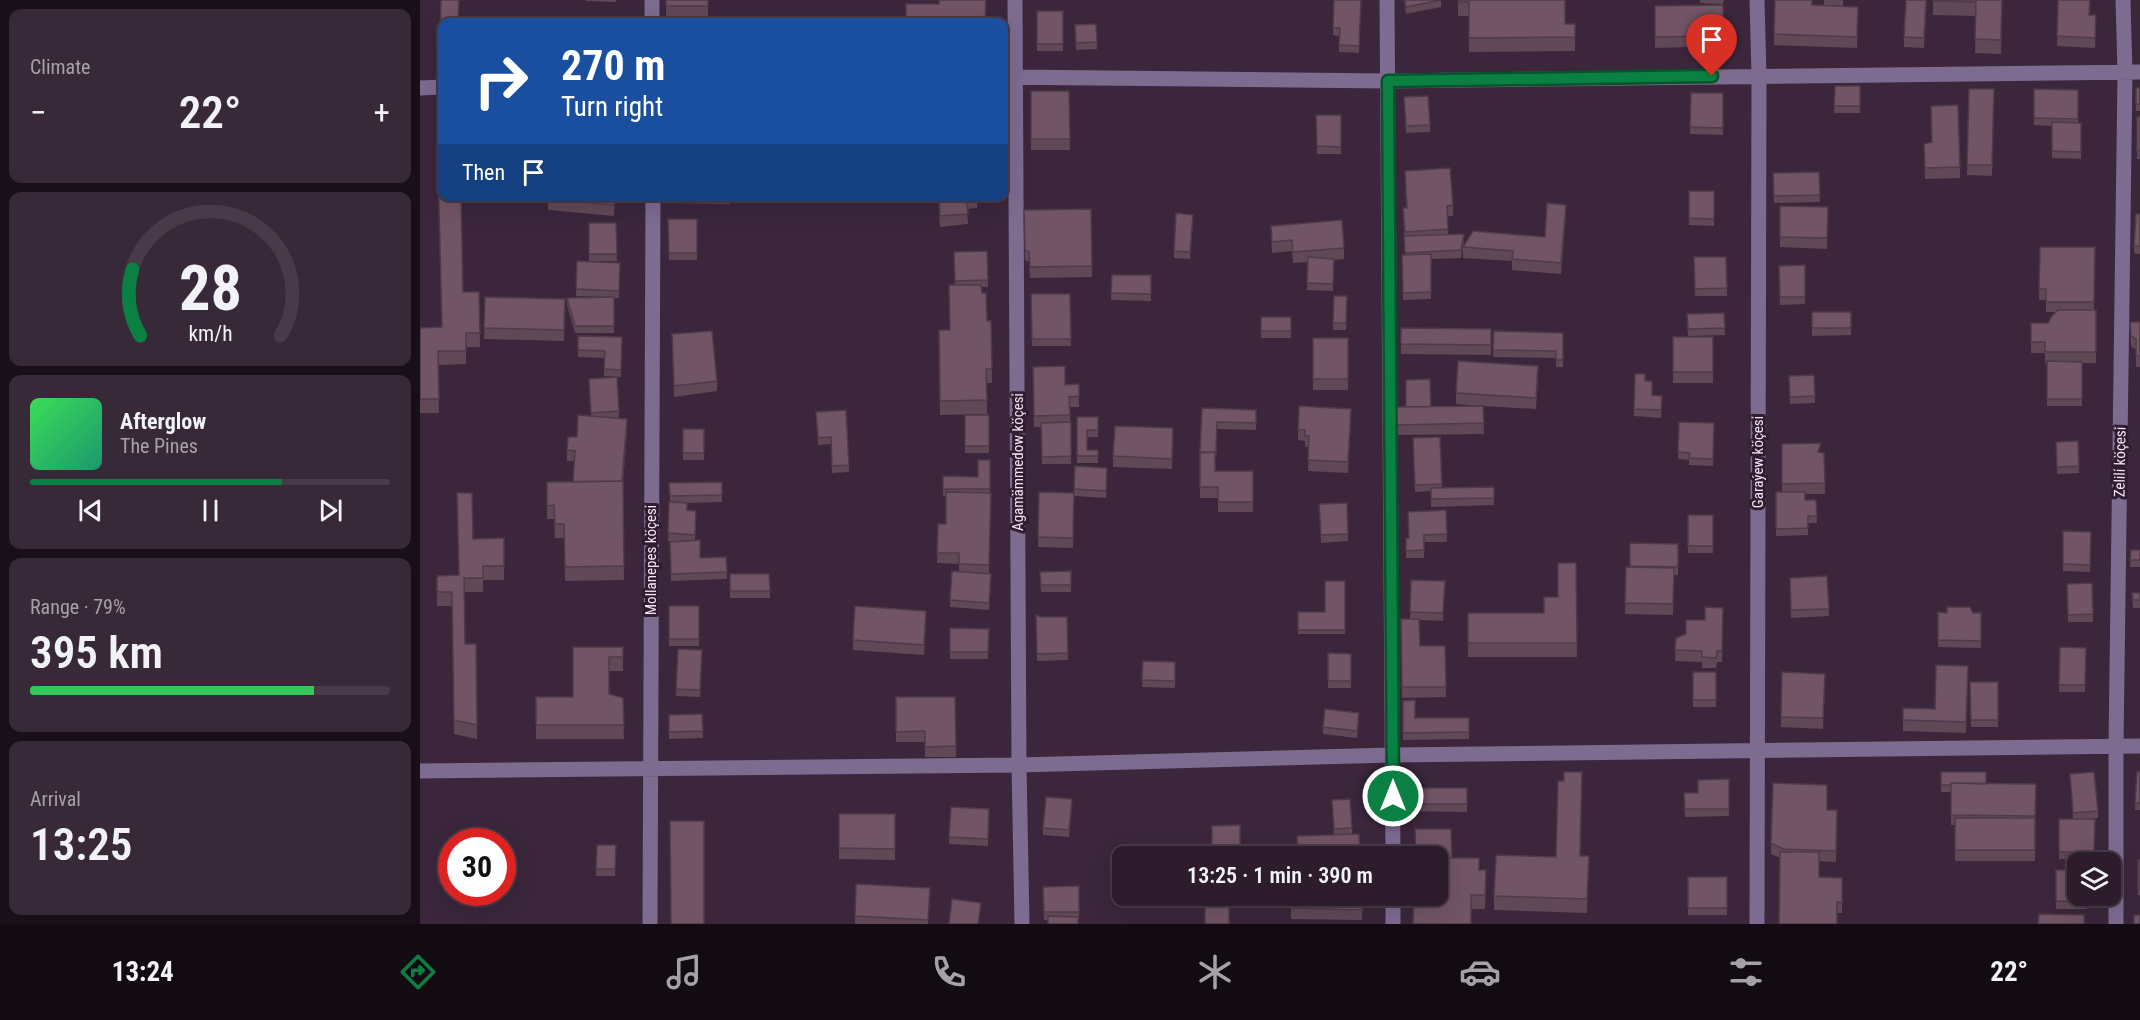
<!DOCTYPE html>
<html lang="en">
<head>
<meta charset="utf-8">
<style>
	body { margin:0; font-family:"Roboto Condensed",sans-serif; background:#382938; color:#f1f3f6; height:100vh; display:flex; flex-direction:column; font-size:22px; white-space:nowrap }
	* { box-sizing:border-box; margin:0 }
	p { font-size:20px; color:#a6a1a9 }
	.icon { flex:none; width:33px; height:33px; fill:none; stroke:currentColor; stroke-width:2; stroke-linecap:round; stroke-linejoin:round }
	.map { position:relative; flex:1; overflow:hidden }
	.details { display:flex; flex-direction:column; gap:9px; padding:9px; background:#180f18; width:420px }
	.details>* { flex:none }
	.banner { position:absolute; left:18px; top:18px; width:570px; height:183px; border-radius:12px; box-shadow:0 6px 24px #0002,0 0 0 2px #483a48; background:#1a4fa0; color:#fff; overflow:hidden }
	.buttons { position:absolute; left:1647px; top:852px; display:grid; gap:12px }
	.buttons a { display:grid; place-items:center; width:54px; height:54px; border-radius:12px; background:#2c1c2c; box-shadow:0 6px 24px #0002,0 0 0 2px #483a48; font-size:30px }
	.speed { position:absolute; left:18px; top:828px; display:flex; gap:12px; font-size:30px; font-weight:700; text-align:center }
	.speed>* { display:grid; place-content:center; width:78px; height:78px; border-radius:50%; background:#2c1c2c; box-shadow:0 6px 24px #0002,0 0 0 2px #483a48; line-height:1 }
	.speed .limit { border:9px solid #d22; background:#fff; color:#111 }
	.pin { position:absolute; display:grid; place-items:center; width:51px; height:51px; color:#fff; margin:-62px -26px; border-radius:50% 50% 50% 0; rotate:-45deg; box-shadow:0 0 6px #0007 }
	.pin .icon { rotate:45deg }
	.me { position:absolute; width:66px; margin:-33px; rotate:0deg; stroke-linejoin:round; filter:drop-shadow(0 0 4px #0008) }
	.turn { display:flex; align-items:center; gap:21px; height:126px; padding:0 24px; font-size:27px }
	.turn .icon { width:78px; height:78px; stroke-width:2.5 }
	.turn b { display:block; font-size:42px; line-height:51px }
	.then { display:flex; align-items:center; height:57px; padding:0 24px; background:#0003; gap:12px; font-size:22px }
	.big { font-size:45px; font-weight:600; line-height:1.1 }
	.details .card { flex:1; display:flex; flex-direction:column; justify-content:center; gap:9px; min-width:0; padding:0 21px; border-radius:12px; background:#382938 }
	.details .dial { align-items:center; gap:0 }
	.dial svg { height:156px; overflow:visible; fill:none; stroke:#483a48; stroke-width:7; stroke-linecap:round; text-anchor:middle }
	.dial text { fill:#f1f3f6; stroke:none }
	.song { display:flex; align-items:center; gap:18px }
	.cover { width:72px; height:72px; border-radius:9px; background:linear-gradient(135deg,hsl(130 70% 55%),hsl(160 70% 35%)) }
	.played { height:6px; border-radius:3px; background:linear-gradient(90deg,#0b8043 70%,#483a48 70%) }
	.keys { display:flex; justify-content:space-around; direction:ltr }
	.heat { display:flex; justify-content:space-between; align-items:center; font-size:33px; direction:ltr }
	.charge { height:9px; border-radius:4px; background:linear-gradient(90deg,#34c759 79%,#483a48 0) }
	.trip { position:absolute; left:692px; top:846px; width:336px; height:60px; border-radius:12px; background:#2c1c2c; box-shadow:0 6px 24px #0002,0 0 0 2px #483a48; font-weight:600; line-height:60px; text-align:center }
	.tabs { display:flex; height:96px; justify-content:space-around; align-items:center; background:#120b12; color:#a6a1a9 }
	.tabs .icon { width:42px; height:42px }
	.tabs .on { color:#0b8043 }
	.tabs b { font-size:27px; color:#f1f3f6 }
	main { display:flex; flex:1; min-height:0 }
	.map>svg:first-child { display:block }
</style>
</head>
<body>
<main>
<section class="details">
<div class="card"><p>Climate</p>
<div class="heat"><a>−</a><b class="big">22°</b><a>+</a></div>
</div>
<div class="card dial"><svg viewBox="0 0 100 80">
<path d="M14 69A42 42 0 1 1 86 69"/>
<path d="M14 69A42 42 0 0 1 10 35" stroke="#0b8043"/>
<text x="50" y="56" font-size="32" font-weight="700">28</text>
<text x="50" y="72" font-size="11">km/h</text>
</svg></div>
<div class="card">
<div class="song"><i class="cover"></i><div><b>Afterglow</b><p>The Pines</p></div></div>
<div class="played"></div>
<div class="keys"><svg class="icon" aria-label="previous" viewBox="0 0 24 24"><path d="M18 5L8 12l10 7zM5 5v14"/></svg><svg class="icon" aria-label="pause" viewBox="0 0 24 24"><path d="M8 5v14M16 5v14"/></svg><svg class="icon" aria-label="next" viewBox="0 0 24 24"><path d="M6 5l10 7-10 7zM19 5v14"/></svg></div>
</div>
<div class="card"><p>Range · 79%</p><b class="big">395 km</b><div class="charge"></div></div>
<div class="card"><p>Arrival</p><b class="big">13:25</b></div>
</section>
<div class="map">
<svg width="1720" height="924" viewBox="0 0 1720 924">
	<rect width="100%" height="100%" fill="#3b263b"/>
	<g fill="none" stroke-linecap="round" stroke-linejoin="round">
		<!-- minor -->
		<path stroke="#7d6b90" stroke-width="15" d="M232,0V22
			M595,0L599,765L602,924
			M967,0L973,856
			M1337,0L1339,76L1337,924
			M584,77L968,81L1720,72
			M0,88L22,87
			M0,771L599,765L972,755L1720,746
			M973,896V924
			M230,924L233,196
			M1696,924V745L1705,73L1703,0"/>
	</g>
	<!-- wall -->
	<path fill="#614857" d="M21,0L22,22V55H20Z
		M166,0H196V2L166,1Z
		M246,0H288V17H246Z
		M914,0H941L939,53L919,52V36L913,35Z
		M984,0H1021V7L986,14Z
		M1038,0L1145,24H1155V51L1049,52V16H1038Z
		M1280,0H1304L1303,4L1280,3Z
		M1404,0H1423V6L1404,5Z
		M1507,0L1504,48L1484,47V37Z
		M1513,0H1582L1581,54L1555,53L1556,16L1513,15Z
		M1638,0H1670V15L1676,26L1675,48L1637,46Z
		M1392,5L1438,17L1437,48L1354,45V34Z
		M1235,6L1304,36V46L1235,48Z
		M617,11H643V51H617Z
		M655,25L677,42V49L656,50Z
		M1415,86H1440V113H1414Z
		M1716,88H1720V111H1716Z
		M1549,89H1574L1572,176L1547,175Z
		M1614,89L1658,90V123H1661V159L1632,158V126L1614,125Z
		M611,91H649L650,150H611Z
		M1271,93H1303V135L1270,134Z
		M984,97L1010,125V132L986,133Z
		M896,115H921V154H897Z
		M1717,117H1720V159H1717Z
		M1512,142L1540,167V178L1505,179L1504,144Z
		M985,171L1033,205V216H1027L1028,234L1044,241L1043,246L1125,237L1146,215L1141,274L1092,270V261L1043,258V248L1041,258L1011,259V299L983,300L982,255H985L983,208H986Z
		M1399,172L1400,202L1354,203L1353,173Z
		M1269,191H1294V226L1269,225Z
		M128,196H195L194,216L128,210Z
		M247,196H310V204L247,203Z
		M518,196H557V208L547,209L548,224L520,227Z
		M1360,206L1408,207L1407,249L1360,247Z
		M671,209L672,277L610,278L609,262L605,260L604,210Z
		M1720,214V254L1714,253V246Z
		M248,219H277V260H249Z
		M773,222L770,259L754,258V251Z
		M169,223H196L197,261H175L200,270L199,298H194V333H155L147,305V298L186,297L156,296L157,261H169Z
		M851,226L924,248V259L914,260L913,291L887,290L888,262L873,263L872,251L852,253Z
		M1620,247H1675L1674,310H1676V363H1662V406H1627V363H1625V353H1611V323H1628L1635,312H1626V300H1619Z
		M567,251L568,287H561L562,293L567,321H571L572,383H567V414L520,415L519,330H530L535,285L534,252Z
		M1274,257H1306L1307,296H1275Z
		M1385,265V304L1360,305L1359,266Z
		M692,275H731V301L691,300Z
		M43,292H59L60,347H46V364L18,365L19,413H0V328L21,327Z
		M611,294H650L651,346H612Z
		M914,296H927L926,330H913Z
		M65,297L145,299L144,341L64,339Z
		M1392,312H1431V335L1392,336Z
		M1304,313L1305,335L1268,336L1267,314Z
		M841,317H871V338H841Z
		M1710,322H1720V367H1716V350L1711,346Z
		M1071,329V355L981,354V344Z
		M1074,331L1143,333V367H1136V358L1073,357Z
		M252,334L297,381V391L254,397Z
		M158,336L202,337L201,377L184,376V358L158,357Z
		M1253,337H1293V383H1253Z
		M893,338H928V390H893Z
		M613,367L645,385L659,384V407H650L651,464H622L621,427H614Z
		M1215,374L1225,381L1232,395L1242,396L1241,418L1214,416Z
		M1394,375L1395,403L1370,404L1369,376Z
		M1118,376L1116,409L1063,406L1064,434L977,435L976,407L1062,406L1036,404V393Z
		M169,386L199,411V418L207,430L203,483L204,580L145,581L144,538H135L134,519H127V482H153L155,461H147V450L171,416Z
		M782,408L836,410V430L797,429L795,460V471H833V512H798V498H780V453Z
		M396,412L429,465V472L412,473L411,444L398,445Z
		M545,415H569V453H545Z
		M657,417H678V437H667V450H678V463H657Z
		M931,420L928,473L888,471L889,447H885V441L878,440V430Z
		M1259,422L1294,423L1293,466L1269,465V460L1258,459Z
		M753,428L752,469L693,467V456Z
		M263,429H284V460H263Z
		M1020,437L1022,488L1074,487V505L1011,507V491L995,492L993,445Z
		M1658,441L1659,473L1637,474L1636,442Z
		M1362,444L1404,453L1405,494H1385V500H1396L1397,523H1388V535L1356,536V492H1362Z
		M570,460L569,574L571,582L569,610L530,607V600L539,572V564L517,563L518,524H526V496H523V476L558,477Z
		M655,466L687,475L686,498L654,496L653,548L618,547L619,492L654,493Z
		M249,483L302,495V502L266,503L267,510L276,511L275,541L280,558L306,557L307,579L251,581L250,542L259,541H248L250,502Z
		M927,503L928,541L901,543L899,504Z
		M1026,510L1027,542H1004V558H986V538H989Z
		M1268,515H1293V553H1268Z
		M1643,531L1671,532L1670,572L1643,571Z
		M84,538V580H63V592H44L45,644H56L57,739L34,734L32,606H17V576L38,575L53,539Z
		M1210,543L1258,544V575H1254L1253,615L1205,614L1206,567H1210Z
		M1711,550H1720V567H1710Z
		M1156,563L1157,657H1048V613H1124L1138,597Z
		M651,571V592H621L620,572Z
		M310,574H349L350,598H310Z
		M1407,576L1409,616L1371,618L1370,578Z
		M991,580L1025,581L1023,621L999,620L1000,646H1025L1026,697L982,698L981,630L990,619Z
		M925,581V634H878V612H905Z
		M1672,583L1673,622H1648L1647,584Z
		M1712,593H1720V608H1713Z
		M249,606H279V646H249Z
		M1303,608L1302,662H1297L1296,668H1282V662L1255,661L1256,638L1266,634Z
		M1518,612L1561,613V648L1518,647Z
		M616,615L621,617H647L648,660L617,661Z
		M506,622L504,655L433,650V640Z
		M530,628L569,629L568,659H530Z
		M153,647H203V671H189V694L203,698L204,739H116V697H153Z
		M1640,647L1666,648L1665,692H1639Z
		M258,649L282,650L280,697L256,696Z
		M908,653L931,654V688H908Z
		M723,661L755,662V688L722,687Z
		M1548,666L1546,733L1483,731V708L1515,709Z
		M1273,672H1296V707H1273Z
		M1550,682H1578V727H1551Z
		M1405,684L1403,729L1361,727V717Z
		M476,697H535L536,757H505V742H476Z
		M983,701L995,718H1049V739L983,740Z
		M282,714L283,738L249,739V715Z
		M939,720L937,738L903,734V727Z
		M1521,772L1566,784H1616L1615,861H1535V825H1531V792H1521Z
		M1717,772H1720V810H1715Z
		M1650,774L1678,811V818L1666,819L1674,853L1658,862V896H1668L1667,909H1636V870H1646L1645,859H1639V819H1653Z
		M1309,779V816L1265,817L1264,793H1278Z
		M1353,783L1407,810H1417L1416,862L1399,861V877L1422,878V913H1417L1360,858L1351,854Z
		M984,788H1047V812L984,811Z
		M652,806L649,837L623,835V828Z
		M531,807L569,809L568,846L529,844Z
		M912,807L932,828V834L914,835Z
		M419,814H475V860L419,859Z
		M177,845H196L195,876H176Z
		M1169,856L1167,913L1074,910V896L1136,857Z
		M1032,858L1059,870H1066L1065,909H1051Z
		M1718,860H1720V895H1718Z
		M1268,877H1307V915H1268Z
		M659,886V920H624L623,887Z
		M943,896L942,920L871,919V908Z
		M510,899L508,924H435V916Z"/>
	<!-- shaded-wall -->
	<path fill="#4f3b47" d="M1146,205V215L1141,274V263Z
		M1044,234V241L1041,258V250Z
		M207,419V430L202,495V484Z"/>
	<!-- building -->
	<path fill="#715465" stroke="#4f3b47" stroke-width="1.5" d="M21,0H39L38,22H22V44H20Z
		M246,0H288V6H246Z
		M519,0H566L565,22H486V4H519Z
		M914,0H941L939,46L919,45L920,28H913Z
		M985,0H1021L986,7Z
		M1038,0H1145V24H1155V37L1049,38V2H1038Z
		M1355,0H1392V5L1438,7L1437,37L1354,34Z
		M1486,0H1506L1504,38L1484,37Z
		M1513,0H1582L1581,40L1555,39L1556,2L1513,1Z
		M1638,0H1670L1669,15H1676L1675,38L1637,36Z
		M1303,5L1304,36L1235,37V6Z
		M617,11H643V44H617Z
		M370,20H385V22H370Z
		M676,24L677,42L656,43L655,25Z
		M1415,86H1440V106H1414Z
		M1716,88H1720V104H1716Z
		M1549,89H1574L1572,165H1547Z
		M1614,89L1658,90V119L1614,118Z
		M611,91H649L650,139H611Z
		M1271,93H1303V128L1270,127Z
		M1008,96L1010,125L986,126L984,97Z
		M1538,105L1540,167L1505,168L1504,144L1512,142L1511,106Z
		M896,115H921V147L897,146Z
		M1717,117H1720V151H1717Z
		M1632,122L1661,123V152L1632,151Z
		M18,168H22V196H41L43,292H59L60,333H46V351H18L19,399H0V328L22,327Z
		M1030,168L1033,205L1027,206L1028,229L985,232L983,208H987L985,171Z
		M1399,172L1400,195L1354,196L1353,173Z
		M1269,191H1294V219L1269,218Z
		M128,196H194V205L128,199Z
		M519,196H557V198H547L548,214L520,216Z
		M1127,203L1146,205L1141,263L1092,259L1093,251L1043,247L1053,231L1125,237Z
		M1360,206L1408,207L1407,238L1360,237Z
		M671,209L672,266L610,267L609,252L605,250L604,210Z
		M756,213L773,215L770,252L754,251Z
		M1716,214H1720V246H1714Z
		M248,219H277V253H249Z
		M922,220L924,248L873,252L872,240L852,242L851,226Z
		M169,223H196L197,254H169Z
		M1044,234L1041,250L985,253L984,236Z
		M1620,247H1675L1674,302H1626V289H1619Z
		M567,251L568,280L535,281L534,252Z
		M1011,254V292L983,293L982,255Z
		M888,257L914,259L913,284L887,283Z
		M1274,257H1306L1307,288L1275,289Z
		M157,261L200,263L199,291L156,289Z
		M1385,265V297H1360L1359,266Z
		M692,275H731V294L691,293Z
		M529,285H561L562,293H566L567,321H571L572,369H566L567,400L520,401L519,330H530Z
		M611,294H650L651,339H612Z
		M914,296H927L926,323H913Z
		M65,297L145,299L144,330L64,328Z
		M194,297V326H155L147,298Z
		M1638,310H1676V352H1625V342H1611V323H1628L1632,316Z
		M1392,312H1431V328H1392Z
		M1304,313L1305,328L1268,329L1267,314Z
		M841,317H871V331H841Z
		M1710,322H1720V356H1716V339L1711,336Z
		M981,328L1071,329V345L981,344Z
		M292,331L297,381L254,386L252,334Z
		M1074,331L1143,333V360H1136V351L1073,350Z
		M158,336L202,337L201,370L184,369L185,351L158,350Z
		M1253,337H1293V372H1253Z
		M893,338H928V379H893Z
		M1038,361L1118,366L1116,398L1036,393Z
		M1627,361L1662,362V399H1627Z
		M645,366V385L659,384V396L649,397L650,415L614,416L613,367Z
		M1215,374H1225V381H1232V395L1242,396L1241,410L1214,409Z
		M1394,375L1395,396L1370,397L1369,376Z
		M197,377L199,411L171,413L169,379Z
		M1010,379L1011,407H986V380Z
		M879,406L931,409L928,462L888,460L889,436H885V430H878Z
		M1063,406L1064,423L977,425L976,407Z
		M782,408L836,410V423L797,422L796,453L795,452L780,453Z
		M426,410L429,465L412,466L411,437L398,438L396,412Z
		M158,415L207,419L202,481L153,482L155,451L147,450L148,437H157Z
		M545,415H569V446H545Z
		M657,417H678V430H667V450H678V456H657Z
		M651,422V456L622,457L621,423Z
		M1259,422L1294,423L1293,459L1269,458L1270,453L1258,452Z
		M695,426L753,428L752,459L693,456Z
		M263,429H284V453H263Z
		M1020,437L1022,484L995,485L993,438Z
		M1658,441L1659,466L1637,467L1636,442Z
		M1401,443L1398,452L1404,453L1405,483L1362,484V444Z
		M780,452H795V471H833V502H798V487H780Z
		M558,460H570V489H523V476L558,477Z
		M655,466L687,468L686,491L654,489Z
		M203,481L204,566L145,567L144,524H135L134,505L127,506V482Z
		M302,482V495L250,496L249,483Z
		M1074,487V498L1011,499V488Z
		M526,492L571,493L569,565L539,564V553H517L518,524H526Z
		M619,492L654,493L653,538L618,537Z
		M1356,492H1385V500H1396L1397,516H1388V528L1356,529Z
		M37,493H52L53,539L84,538V566H63V578H44L45,644H56L57,725L34,720L32,592H17V576L39,575Z
		M249,502L267,503V510L276,511L275,535L248,533Z
		M927,503L928,534L901,535L899,504Z
		M1026,510L1027,534L1004,535V550L986,551V538H989L988,512Z
		M1268,515H1293V546H1268Z
		M1643,531L1671,532L1670,565L1643,564Z
		M280,540V558L306,557L307,572L251,574L250,542Z
		M1210,543L1258,544V567L1210,566Z
		M1711,550H1720V560H1710Z
		M1138,563H1156L1157,643H1048V613H1124V597H1138Z
		M1206,567L1254,568L1253,604L1205,603Z
		M532,571L571,574L569,603L530,600Z
		M651,571V585H621L620,572Z
		M310,574H349L350,591H310Z
		M1407,576L1409,609L1371,610L1370,578Z
		M991,580L1025,581L1023,613L990,612Z
		M905,581H925V630H878V612H905Z
		M1672,583L1673,614L1648,615L1647,584Z
		M1712,593H1720V600H1713Z
		M249,606H279V639H249Z
		M435,606L506,611L504,645L433,640Z
		M1285,607L1303,608L1302,651H1297L1296,658L1282,657V651L1255,650L1256,638L1266,634V620H1285Z
		M1527,607H1550L1553,613H1561V641L1518,640V612L1527,613Z
		M616,615L621,617H647L648,653L617,654Z
		M981,619H999L1000,646H1025L1026,687H982Z
		M530,628L569,629L568,652H530Z
		M153,647H203V657H189V694L203,698L204,725H116V697H153Z
		M1640,647L1666,648L1665,685H1639Z
		M258,649L282,650L280,690L256,689Z
		M908,653L931,654V681H908Z
		M723,661L755,662V681L722,680Z
		M1516,665L1548,666L1546,722L1483,720V708L1515,709Z
		M1273,672H1296V700H1273Z
		M1362,672L1405,674L1403,718L1361,717Z
		M1550,682H1578V720H1551Z
		M476,697H535L536,746L505,747V731L476,732Z
		M995,700V718H1049V732L983,733V701Z
		M905,709L939,713L937,731L903,727Z
		M282,714L283,731L249,732V715Z
		M1144,772H1162L1160,856H1169L1167,899L1074,896L1076,855L1136,857L1138,781H1144Z
		M1521,772H1566V784L1531,783V785H1521Z
		M1674,772L1678,811L1653,813L1650,774Z
		M1717,772H1720V803H1715Z
		M1309,779V809H1265L1264,793H1278V780Z
		M1353,783L1407,785V810H1417L1416,851L1363,849L1351,843Z
		M1531,783L1616,784L1615,816L1531,815Z
		M984,788H1047V804H984Z
		M626,797L652,799L649,830L623,828Z
		M930,799L932,828L914,829L912,800Z
		M531,807L569,809L568,839L529,837Z
		M419,814H475V849L419,848Z
		M1535,818H1615V850H1535Z
		M1639,819H1675L1674,853H1677L1678,862H1658V867L1646,868L1645,855L1671,852H1639Z
		M250,821H284V924H251Z
		M820,825V856H792V826Z
		M995,829H1031L1032,858L996,856Z
		M939,834L940,856H878L877,836Z
		M177,845H196L195,869H176Z
		M1360,852H1399V877L1422,878V903L1417,902V924H1359Z
		M1017,858H1059V870H1066L1065,895H1051V924H993L994,896H1017Z
		M1718,860H1720V888H1718Z
		M1636,870H1658V896H1667V902L1636,901Z
		M1268,877H1307V908H1268Z
		M436,884L510,888L508,920L435,916Z
		M659,886V912H624L623,887Z
		M785,896H809V924H785Z
		M872,896H942V910L871,908Z
		M532,899L561,903L558,924H529Z
		M1619,914L1664,915V924H1618Z
		M1714,915H1720V924H1714Z
		M628,916L658,917V924H628Z"/>
	<g fill="none" stroke-linecap="round" stroke-linejoin="round">
		<!-- route casing -->
		<g stroke="#07532c" stroke-width="15">
			<path id="route" d="M973,796L968,81L1292,76"/>
		</g>
		<!-- route -->
		<use href="#route" stroke="#0b8043" stroke-width="10"/>
	</g>
	<g text-anchor="middle" dominant-baseline="central" stroke-width="6" stroke-linejoin="round" paint-order="stroke">
		<!-- street labels -->
		<g font-size="15" fill="#f3e6f3" stroke="#301d31">
			<text transform="translate(598 462) rotate(-90)">Agamämmedow köçesi</text>
			<text transform="translate(1338 462) rotate(-90)">Garaýew köçesi</text>
			<text transform="translate(1700 462) rotate(-89)">Zelili köçesi</text>
			<text transform="translate(231 560) rotate(-90)">Mollanepes köçesi</text>
		</g>
	</g>
</svg>
<div class="buttons">
<a><svg class="icon" aria-label="layers" viewBox="0 0 24 24"><path d="M12 4l9 5-9 5-9-5zM3 14l9 5 9-5"/></svg></a>
</div>
<div class="speed"><div class="limit">30</div></div>
<div class="pin" style="left:1292px;top:76px;background:#d93025"><svg class="icon" aria-label="arrive" viewBox="0 0 24 24"><path d="M6 21V4h12l-3 4 3 4H6"/></svg></div>
<svg class="me" style="left:973px;top:796px" viewBox="-20 -20 40 40"><circle r="17" fill="#0b8043" stroke="#fff" stroke-width="3"/><path d="M0-11L8 9 0 5-8 9z" fill="#fff"/></svg>
<div class="trip">13:25 · 1 min · 390 m</div>
<div class="banner">
<div class="turn"><svg class="icon" aria-label="right" viewBox="0 0 24 24"><path d="M7 20v-9h11M14 6l5 5-5 5"/></svg><div><b>270 m</b>Turn right</div></div>
<div class="then">Then<svg class="icon" aria-label="arrive" viewBox="0 0 24 24"><path d="M6 21V4h12l-3 4 3 4H6"/></svg></div>
</div>
</div>
</main>
<nav class="tabs">
<b>13:24</b>
<svg class="icon on" aria-label="directions" viewBox="0 0 24 24"><path d="M12 3l9 9-9 9-9-9zM9 14v-3h6M13 9l2 2-2 2"/></svg>
<svg class="icon" aria-label="music" viewBox="0 0 24 24"><path d="M9 18V5l10-2v13"/><circle cx="6" cy="18" r="3"/><circle cx="16" cy="16" r="3"/></svg>
<svg class="icon" aria-label="phone" viewBox="0 0 24 24"><path d="M5 4h4l2 5-3 2q2 4 5 5l2-3 5 2v4C11 20 4 13 5 4z"/></svg>
<svg class="icon" aria-label="climate" viewBox="0 0 24 24"><path d="M12 3v18M4 7l16 10M4 17L20 7"/></svg>
<svg class="icon" aria-label="car" viewBox="0 0 24 24"><path d="M5 17H2v-5l4-1 3-4h7l3 4 3 1v5h-3M9 17h6M6 11h13"/><circle cx="7" cy="17" r="2"/><circle cx="17" cy="17" r="2"/></svg>
<svg class="icon" aria-label="filters" viewBox="0 0 24 24"><path d="M4 7h16M4 17h16"/><circle cx="9" cy="7" r="2"/><circle cx="15" cy="17" r="2"/></svg>
<b>22°</b>
</nav>
</body>
</html>
